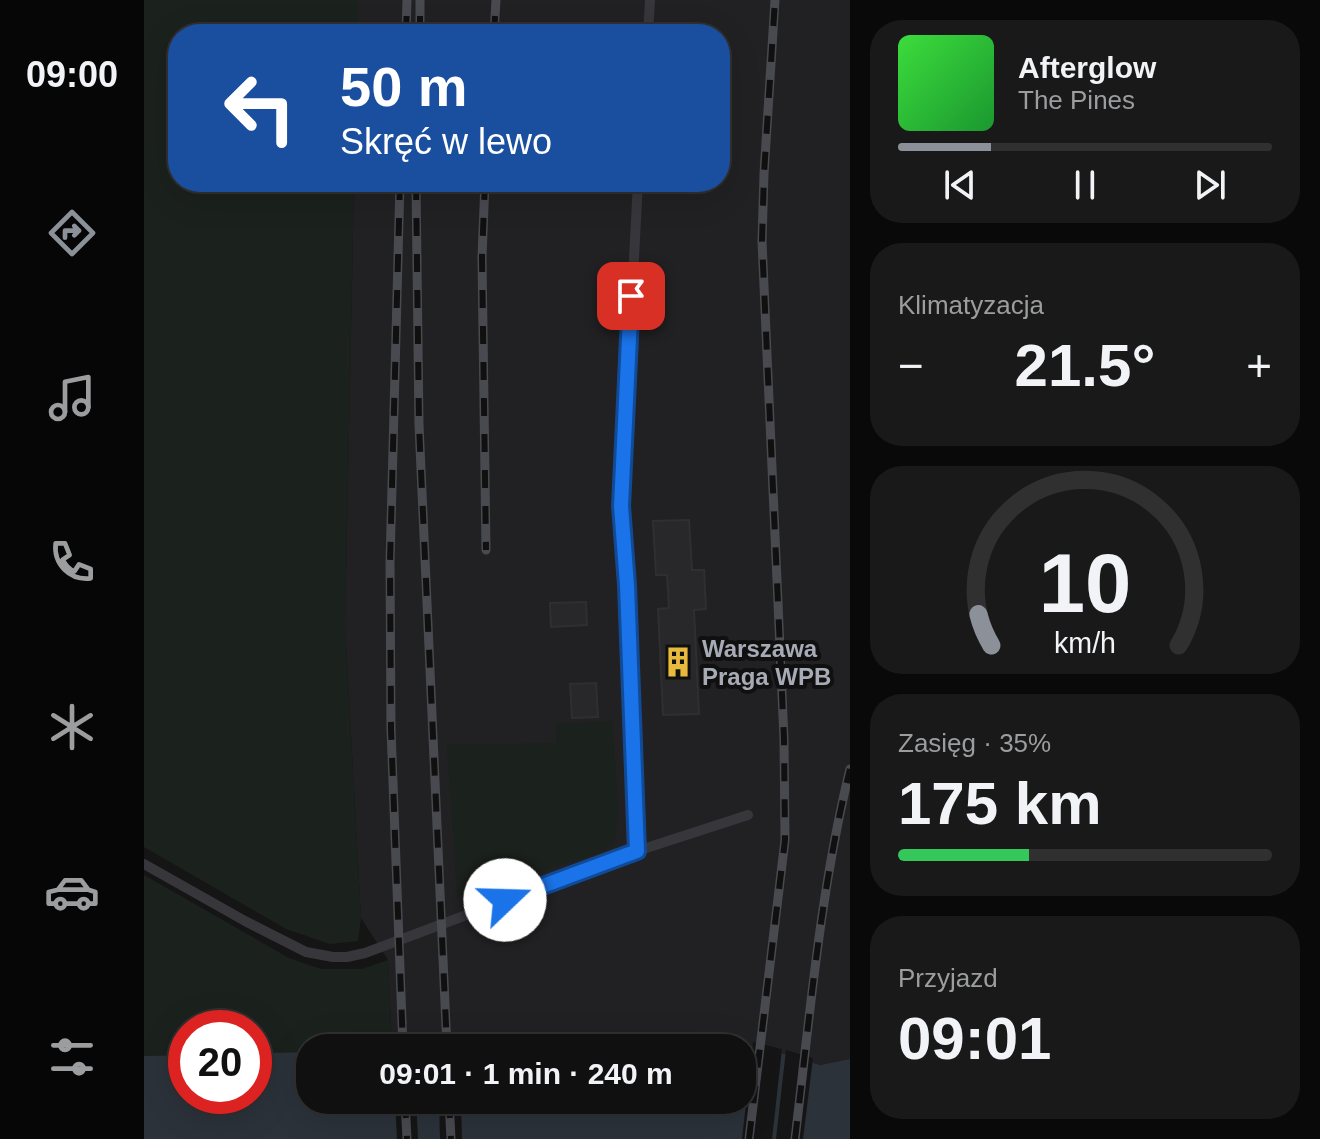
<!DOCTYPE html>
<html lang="pl">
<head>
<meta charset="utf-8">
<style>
	body { margin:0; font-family:Arial,sans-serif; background:#191919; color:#f1f3f6; height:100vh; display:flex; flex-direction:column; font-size:30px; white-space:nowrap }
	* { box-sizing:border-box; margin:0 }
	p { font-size:26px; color:#9c9d9f }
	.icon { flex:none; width:44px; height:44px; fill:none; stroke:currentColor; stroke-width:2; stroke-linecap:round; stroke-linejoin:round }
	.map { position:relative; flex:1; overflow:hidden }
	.side { display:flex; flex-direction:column; gap:20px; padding:20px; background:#090909; width:470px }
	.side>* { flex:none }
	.top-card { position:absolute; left:24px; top:24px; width:562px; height:168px; border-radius:32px; box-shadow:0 8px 32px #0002,0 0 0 2px #303030; background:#1a4fa0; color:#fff; overflow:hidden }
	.speed { position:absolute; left:24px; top:1010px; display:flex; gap:16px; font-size:40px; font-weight:700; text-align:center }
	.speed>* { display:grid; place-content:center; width:104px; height:104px; border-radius:50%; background:#101010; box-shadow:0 8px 32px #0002,0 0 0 2px #303030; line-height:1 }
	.speed .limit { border:12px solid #d22; background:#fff; color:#111 }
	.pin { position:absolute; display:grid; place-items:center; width:68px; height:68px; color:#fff; margin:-34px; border-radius:16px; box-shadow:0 4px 12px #0006 }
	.me { position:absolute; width:88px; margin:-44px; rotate:69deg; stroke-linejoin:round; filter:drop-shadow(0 0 6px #0008) }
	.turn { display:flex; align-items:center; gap:28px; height:168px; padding:0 40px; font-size:36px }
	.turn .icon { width:104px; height:104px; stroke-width:2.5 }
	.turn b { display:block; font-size:56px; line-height:68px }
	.big { font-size:60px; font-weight:700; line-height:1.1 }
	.side .widget { flex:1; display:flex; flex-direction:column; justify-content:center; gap:12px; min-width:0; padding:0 28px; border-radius:32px; background:#191919 }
	.side .dial { align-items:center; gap:0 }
	.dial svg { height:208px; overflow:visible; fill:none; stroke:#303030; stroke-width:7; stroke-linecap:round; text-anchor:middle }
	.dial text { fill:#f1f3f6; stroke:none }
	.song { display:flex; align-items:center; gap:24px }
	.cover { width:96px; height:96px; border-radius:12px; background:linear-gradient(135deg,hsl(120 70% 55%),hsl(130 70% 35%)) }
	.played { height:8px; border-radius:4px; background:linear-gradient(90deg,#8c9099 25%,#303030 25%) }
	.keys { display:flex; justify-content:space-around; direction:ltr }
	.heat { display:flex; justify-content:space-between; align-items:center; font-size:44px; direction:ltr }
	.charge { height:12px; border-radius:6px; background:linear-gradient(90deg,#34c759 35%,#303030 0) }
	.trip { position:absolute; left:152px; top:1034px; width:460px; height:80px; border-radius:32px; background:#101010; box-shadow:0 8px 32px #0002,0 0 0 2px #303030; font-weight:700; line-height:80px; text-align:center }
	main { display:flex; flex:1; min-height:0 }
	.dock { display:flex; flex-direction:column; width:144px; justify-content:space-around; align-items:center; background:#060606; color:#9c9d9f }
	.dock .icon { width:56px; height:56px }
	.dock .selected { color:#8c9099 }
	.dock b { font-size:36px; color:#f1f3f6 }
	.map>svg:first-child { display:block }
</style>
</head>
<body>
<main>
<nav class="dock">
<b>09:00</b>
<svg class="icon selected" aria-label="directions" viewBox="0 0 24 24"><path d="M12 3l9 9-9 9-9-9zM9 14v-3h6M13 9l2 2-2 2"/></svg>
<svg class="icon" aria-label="music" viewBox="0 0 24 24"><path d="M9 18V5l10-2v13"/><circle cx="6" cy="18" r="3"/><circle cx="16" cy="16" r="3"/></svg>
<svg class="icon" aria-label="phone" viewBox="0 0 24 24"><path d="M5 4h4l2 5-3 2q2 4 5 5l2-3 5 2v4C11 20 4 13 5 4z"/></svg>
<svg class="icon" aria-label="climate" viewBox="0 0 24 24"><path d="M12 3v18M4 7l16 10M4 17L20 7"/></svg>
<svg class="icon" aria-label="car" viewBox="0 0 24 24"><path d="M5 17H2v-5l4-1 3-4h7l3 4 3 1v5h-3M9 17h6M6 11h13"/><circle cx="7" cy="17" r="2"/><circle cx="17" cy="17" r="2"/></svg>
<svg class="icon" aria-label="filters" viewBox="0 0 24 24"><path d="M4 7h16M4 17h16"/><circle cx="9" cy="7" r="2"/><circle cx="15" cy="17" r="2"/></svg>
</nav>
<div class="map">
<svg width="706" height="1139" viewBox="0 0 706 1139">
	<rect width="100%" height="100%" fill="#151516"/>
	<!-- built -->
	<path fill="#212123" d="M214,0H706V1059L676,1065L614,1046L537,1043L354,1048H248L244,960L217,918L201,625L210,182H576V34H214Z"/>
	<!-- green -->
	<path fill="#1b211c" d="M0,0H214V34H34V182H210L201,625L217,918L214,941L186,944L142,929L0,847Z
		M468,721L475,814L470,844L455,853L313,897L303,745L412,743L413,724Z
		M0,875L145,958L177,969H218L244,960L248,1048H166V1052L110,1053V1028H42V1055L0,1056Z"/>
	<!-- water -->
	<path fill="#2c323a" d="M537,1043L614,1046L676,1065L706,1059V1139H0V1056L42,1055V1096H110V1053L166,1052V1100H598V1048H354Z"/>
	<!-- pier -->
	<path fill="#151516" d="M609,1042L638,1049L628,1139H598Z
		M642,1050L669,1058L659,1139H632Z
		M251,1100H272L274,1139H253Z
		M295,1100H317L318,1139H296Z"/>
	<!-- building -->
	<path fill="#28282a" stroke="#2f2f32" stroke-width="2" d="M545,520L548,570H560L562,609L550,610L555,714L519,715L514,609L525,608L523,575H512L509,521Z
		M442,602L443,625L407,627L406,603Z
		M452,683L454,717L428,718L426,684Z"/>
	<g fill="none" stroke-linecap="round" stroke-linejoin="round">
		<!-- service -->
		<path stroke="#36363b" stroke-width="10" d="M504,34L506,0
			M493,851L483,585L477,506L494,182
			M0,864L101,921L162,952L189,957H203L221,953L493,851L604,815"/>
		<!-- rail casing -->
		<g stroke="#494a50" stroke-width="9">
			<path id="rail" d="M262,34L263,0
				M276,34V0
				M350,34L352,0
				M256,182L246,563L247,729L259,1048
				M272,182L275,425L303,1048
				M341,182L338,257L342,550
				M261,1100L263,1139
				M305,1100L307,1139
				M605,1139L641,840L640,739L618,241L620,174L631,0
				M651,1139C666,1015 676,891 706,769"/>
		</g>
		<!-- rail -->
		<use href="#rail" stroke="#101011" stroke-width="6" stroke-dasharray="18" stroke-linecap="butt"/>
	</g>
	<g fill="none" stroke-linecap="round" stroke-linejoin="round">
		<!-- route casing -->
		<g stroke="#114b97" stroke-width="20">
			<path id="route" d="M361,900L493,851L483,585L477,506L487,296"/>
		</g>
		<!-- route -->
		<use href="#route" stroke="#1a73e8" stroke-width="14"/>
	</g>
	<!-- icons -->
	<defs>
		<g id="building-bare" transform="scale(2.4)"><path d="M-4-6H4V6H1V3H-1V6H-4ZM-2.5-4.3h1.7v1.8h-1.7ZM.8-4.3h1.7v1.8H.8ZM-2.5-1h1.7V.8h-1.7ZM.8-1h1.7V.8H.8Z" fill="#e7ba3c" stroke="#101011" stroke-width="2.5" paint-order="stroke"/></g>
	</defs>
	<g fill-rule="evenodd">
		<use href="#building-bare" x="534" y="662"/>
	</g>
	<g text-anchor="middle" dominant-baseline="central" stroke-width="8" stroke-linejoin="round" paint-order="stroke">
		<!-- poi labels -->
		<g font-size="24" font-weight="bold" fill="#a7abb6" stroke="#101011" text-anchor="start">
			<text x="558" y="648">Warszawa<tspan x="558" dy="28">Praga WPB</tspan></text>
		</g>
	</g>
</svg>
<div class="speed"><div class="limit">20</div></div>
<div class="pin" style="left:487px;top:296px;background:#d93025"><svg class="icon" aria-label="arrive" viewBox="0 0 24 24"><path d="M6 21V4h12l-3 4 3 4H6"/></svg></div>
<svg class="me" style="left:361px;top:900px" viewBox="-20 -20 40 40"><circle r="19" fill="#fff"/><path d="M0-13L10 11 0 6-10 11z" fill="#1a73e8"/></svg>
<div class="trip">09:01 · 1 min · 240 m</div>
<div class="top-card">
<div class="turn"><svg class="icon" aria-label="left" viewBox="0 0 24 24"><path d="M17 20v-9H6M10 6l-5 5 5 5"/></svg><div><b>50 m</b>Skręć w lewo</div></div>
</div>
</div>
<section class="side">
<div class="widget">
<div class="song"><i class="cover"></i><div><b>Afterglow</b><p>The Pines</p></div></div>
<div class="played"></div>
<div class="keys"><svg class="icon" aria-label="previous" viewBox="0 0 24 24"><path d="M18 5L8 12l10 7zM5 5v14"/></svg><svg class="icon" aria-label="pause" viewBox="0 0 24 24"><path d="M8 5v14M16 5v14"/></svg><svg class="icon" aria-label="next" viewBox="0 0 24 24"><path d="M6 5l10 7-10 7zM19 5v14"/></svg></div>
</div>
<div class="widget"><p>Klimatyzacja</p>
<div class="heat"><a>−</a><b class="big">21.5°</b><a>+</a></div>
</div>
<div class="widget dial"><svg viewBox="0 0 100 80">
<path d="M14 69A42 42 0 1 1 86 69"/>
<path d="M14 69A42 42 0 0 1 9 57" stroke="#8c9099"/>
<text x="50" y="56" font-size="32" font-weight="700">10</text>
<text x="50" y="72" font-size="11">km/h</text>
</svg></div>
<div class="widget"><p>Zasięg · 35%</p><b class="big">175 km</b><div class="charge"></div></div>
<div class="widget"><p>Przyjazd</p><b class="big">09:01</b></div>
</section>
</main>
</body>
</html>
